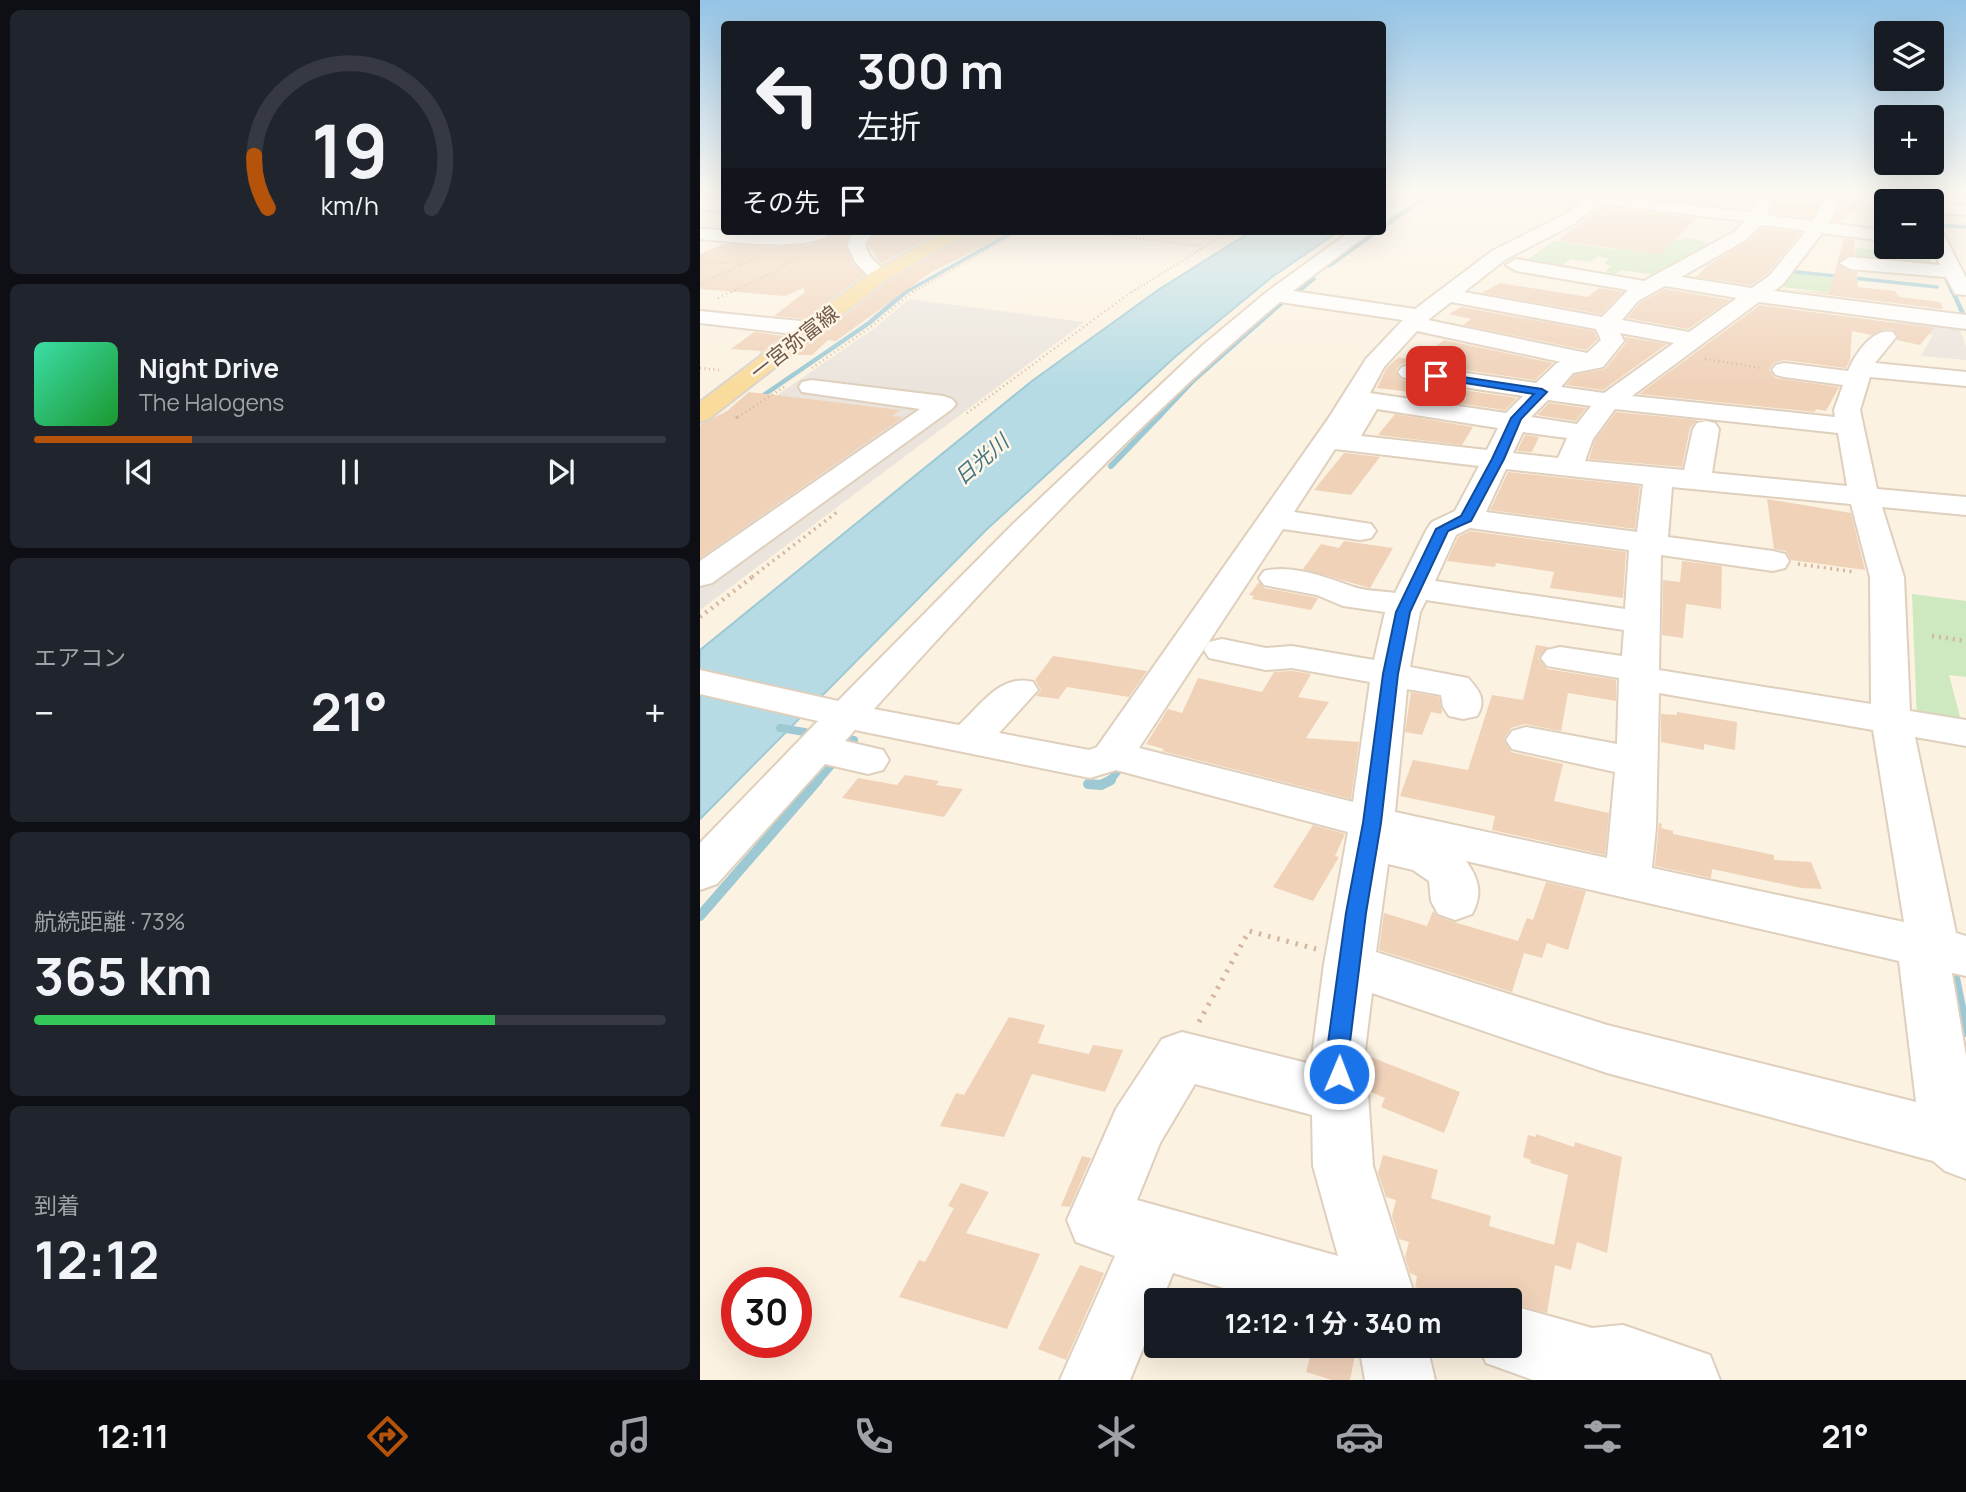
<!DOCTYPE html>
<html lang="ja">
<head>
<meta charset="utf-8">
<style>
	body { margin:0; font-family:Manrope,"Noto Sans JP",sans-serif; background:#20242c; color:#f1f3f6; height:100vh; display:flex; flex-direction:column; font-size:26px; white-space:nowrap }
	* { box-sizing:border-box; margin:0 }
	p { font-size:23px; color:#9ea1a6 }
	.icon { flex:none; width:38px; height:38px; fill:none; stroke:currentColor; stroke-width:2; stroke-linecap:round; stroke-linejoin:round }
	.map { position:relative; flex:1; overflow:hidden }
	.drawer { display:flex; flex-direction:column; gap:10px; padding:10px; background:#0d0f14; width:700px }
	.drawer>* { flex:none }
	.guide { position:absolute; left:21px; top:21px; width:665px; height:214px; border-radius:7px; box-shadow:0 7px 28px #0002; background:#171b24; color:#f1f3f6; overflow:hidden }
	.tools { position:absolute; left:1174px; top:21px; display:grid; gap:14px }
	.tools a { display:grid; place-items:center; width:70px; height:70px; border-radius:7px; background:#171b24; box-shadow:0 7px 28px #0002; font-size:35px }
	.speed { position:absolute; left:21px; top:1267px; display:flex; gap:14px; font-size:35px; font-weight:700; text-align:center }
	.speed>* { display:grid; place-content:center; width:91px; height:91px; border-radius:50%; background:#171b24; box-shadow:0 7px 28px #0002; line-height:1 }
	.speed .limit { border:10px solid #d22; background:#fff; color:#111 }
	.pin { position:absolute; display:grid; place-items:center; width:60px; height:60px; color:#fff; margin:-30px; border-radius:14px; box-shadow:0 4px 10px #0006 }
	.me { position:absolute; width:77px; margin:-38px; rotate:1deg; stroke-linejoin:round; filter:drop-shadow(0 0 5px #0008) }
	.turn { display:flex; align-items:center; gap:24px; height:147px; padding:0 21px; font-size:32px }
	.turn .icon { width:91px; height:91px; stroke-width:2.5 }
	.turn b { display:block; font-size:49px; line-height:60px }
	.then { display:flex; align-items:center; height:66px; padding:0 21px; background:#0003; gap:14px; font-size:26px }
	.big { font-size:52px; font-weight:700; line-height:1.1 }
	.drawer .widget { flex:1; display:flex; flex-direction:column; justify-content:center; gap:10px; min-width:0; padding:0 24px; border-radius:10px; background:#20242c }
	.drawer .dial { align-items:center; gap:0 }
	.dial svg { height:182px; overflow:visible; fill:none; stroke:#363941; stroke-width:7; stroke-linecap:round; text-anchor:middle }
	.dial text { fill:#f1f3f6; stroke:none }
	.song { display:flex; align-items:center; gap:21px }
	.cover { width:84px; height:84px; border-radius:10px; background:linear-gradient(135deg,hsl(160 70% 55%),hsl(130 70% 35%)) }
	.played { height:7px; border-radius:4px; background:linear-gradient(90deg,#b45309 25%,#363941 25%) }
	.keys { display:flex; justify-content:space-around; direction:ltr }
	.heat { display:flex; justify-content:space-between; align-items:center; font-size:38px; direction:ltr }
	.charge { height:10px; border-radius:5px; background:linear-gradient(90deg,#34c759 73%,#363941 0) }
	.trip { position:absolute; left:444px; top:1288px; width:378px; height:70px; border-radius:7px; background:#171b24; box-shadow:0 7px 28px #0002; font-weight:700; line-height:70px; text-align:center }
	.tabs { display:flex; height:112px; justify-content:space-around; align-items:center; background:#090b0e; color:#9ea1a6 }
	.tabs .icon { width:49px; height:49px }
	.tabs .current { color:#b45309 }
	.tabs b { font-size:32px; color:#f1f3f6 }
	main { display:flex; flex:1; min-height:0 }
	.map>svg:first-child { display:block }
</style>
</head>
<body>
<main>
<section class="drawer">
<div class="widget dial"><svg viewBox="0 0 100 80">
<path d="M14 69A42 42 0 1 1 86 69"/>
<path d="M14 69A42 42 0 0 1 8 46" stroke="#b45309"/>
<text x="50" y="56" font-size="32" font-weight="700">19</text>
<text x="50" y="72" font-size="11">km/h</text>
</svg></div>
<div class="widget">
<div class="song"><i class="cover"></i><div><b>Night Drive</b><p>The Halogens</p></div></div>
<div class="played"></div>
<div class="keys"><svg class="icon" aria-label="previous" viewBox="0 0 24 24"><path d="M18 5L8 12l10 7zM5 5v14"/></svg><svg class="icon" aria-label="pause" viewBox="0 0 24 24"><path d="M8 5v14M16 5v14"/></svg><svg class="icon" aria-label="next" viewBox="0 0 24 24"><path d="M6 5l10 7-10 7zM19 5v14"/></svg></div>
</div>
<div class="widget"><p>エアコン</p>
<div class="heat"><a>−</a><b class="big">21°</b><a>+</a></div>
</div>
<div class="widget"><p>航続距離 · 73%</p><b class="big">365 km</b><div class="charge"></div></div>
<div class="widget"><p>到着</p><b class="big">12:12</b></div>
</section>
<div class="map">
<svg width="1266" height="1380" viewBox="0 0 1266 1380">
	<rect width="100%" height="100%" fill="#fbf2e1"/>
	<!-- industrial -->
	<path fill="#eae4dc" d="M209,299L384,322L0,610V441L79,394L176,327Z
		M1202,316L1257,323L1266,346V360L1221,356L1233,335L1191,327Z"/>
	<!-- green -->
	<path fill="#cee8c0" d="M991,238L1014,245L964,276L922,270L915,274L905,272L911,266L904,263L909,259L898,256L890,262L871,259L862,265L828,259L854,241L912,249Z
		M1156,248L1227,254L1235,269L1155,262Z
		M1087,272L1147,280L1149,295L1074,286Z
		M1212,594L1266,601V677L1249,675L1263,728L1217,720Z"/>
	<!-- water -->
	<path fill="#b6dbe4" stroke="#9dc9d5" stroke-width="2" d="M552,231H639L572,277L476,356L286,530L0,819V650L332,381L458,290Z"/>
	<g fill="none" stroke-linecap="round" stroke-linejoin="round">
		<!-- stream-far4 -->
		<path stroke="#9dc9d5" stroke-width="3.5" d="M1236,225L1266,227
			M682,228L732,193
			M1232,247L1242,269
			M629,266L678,231
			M1088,271L1237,287
			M1243,272L1252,292
			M206,292L315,231
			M598,292L614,279"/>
		<!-- stream-far3 -->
		<path stroke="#9dc9d5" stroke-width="4.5" d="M1252,290L1265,318
			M592,296L600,290
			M58,399L169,323L208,290
			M459,417L494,380L586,299"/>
		<!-- stream-far2 -->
		<path stroke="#9dc9d5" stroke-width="6" d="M411,466L460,415"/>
		<!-- stream-far1 -->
		<path stroke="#9dc9d5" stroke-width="8" d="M80,728L105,732
			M146,739L154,740
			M117,782L135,761
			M409,782L423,764"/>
		<!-- stream -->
		<path stroke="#9dc9d5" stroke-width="10" d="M388,784L401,785L411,780
			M0,916L118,780
			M1255,978L1266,1032"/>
	</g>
	<!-- building -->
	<path fill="#f0d2b9" d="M938,193H1023L1011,205L938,196Z
		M1077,195L1102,197L1121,201L1112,218L1071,213Z
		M1143,203L1161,204L1140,222L1133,221Z
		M901,207L997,218L960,254L858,241Z
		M1062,228L1101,233L1067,274L1051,285L996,277L1008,265L1047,242Z
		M136,231H151L145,246L153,263L164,275L106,319L74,316L105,292L103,288L85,296L0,289V254L23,244L70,247L108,245L124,240Z
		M174,231H242L181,264L168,245Z
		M273,231H313L230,273L136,341L128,340L112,355H95L187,282Z
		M1144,238L1154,240L1155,255H1149L1138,264L1149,271L1157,272L1158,287L1195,291L1199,297L1240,302L1243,309L1081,289L1129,293Z
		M800,283L888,297L899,288L923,292L901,314L782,293Z
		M965,289L1030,300L988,329L927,318L940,303Z
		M1060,305L1234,328L1220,345L1197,340L1198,336L1193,329H1185L1172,335L1152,331L1150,360L1146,368L1084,360L1074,363L1069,370L1075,378L1139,387L1126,411L1116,409L1115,412L939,394Z
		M761,307L894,331L898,339L886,350L763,325L771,319L749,314Z
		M54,332L84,336L59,354L61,351L31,349Z
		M925,337L967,344L903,390L866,385L874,375L905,369L926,343Z
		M744,340L853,363L835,380L710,362L701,364L696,370L700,379L709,382L817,398L805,410L708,396L711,392L677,388L686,369L694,361L699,357L716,361Z
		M49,392L200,410L192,416L203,417L0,558V425L27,411Z
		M849,403L886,408L876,421L837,415Z
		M916,412L997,420L990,428L982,467L889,459L895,440Z
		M695,414L773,427L762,445L678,435Z
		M825,435L839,437L832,452L817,451Z
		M644,453L680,457L651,495L614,490Z
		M808,472L940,486L935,529L790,510Z
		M1067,499L1151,513L1165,570L1091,560L1086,551L1074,549Z
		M770,531L926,552L923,598L850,588L854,572L796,563L795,567L747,561L758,537Z
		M644,541L693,548L670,588L603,569L621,544L639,548Z
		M982,561L1022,566L1021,609L986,604L983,638L962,635L963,580L980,582Z
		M559,582L564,588L618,598L611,610L552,599L554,596L549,595Z
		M836,645L849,647L838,658L847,669L916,680V701L868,693L861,731L825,724L811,728L804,739L811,752L863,764L854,801L909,813L905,855L792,830L795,816L700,796L713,760L768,770L792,695L823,700Z
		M353,656L386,661L447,671L429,697L367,687L358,699L336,696L341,690L335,680Z
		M592,671L611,674L598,697L629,702L606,738L659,742L651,799L462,751L464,749L446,744L468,709L482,713L498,678L562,692L574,672Z
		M711,692L739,697L742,711L741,714L731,712L722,735L705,732Z
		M977,712L1037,722L1035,750L1004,744V750L961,742V714L977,715Z
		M205,775L239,781L236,785L263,789L244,817L142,798L158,778L197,785Z
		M959,823L962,824L961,828L973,831V834L1074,855V860L1111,862L1122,889L1101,888L1012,869L1011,878L955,866Z
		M613,825L645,834L635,856L639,857L613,901L573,887Z
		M846,882L886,891L868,950L847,943L842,958L824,953L812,992L679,950L684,913L727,926L733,911L737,916L754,922L818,941L827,918L833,920Z
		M309,1017L345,1025L338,1043L389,1054L393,1045L423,1050L405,1092L332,1074L304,1137L240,1126L256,1093L264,1095Z
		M668,1056L760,1092L744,1133L681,1107L685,1098L671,1092Z
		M836,1134L874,1147L875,1142L922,1157L907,1253L877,1242L871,1270L855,1265L847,1313L810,1303V1300H756L715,1287L717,1276L710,1273L705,1257L709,1242L699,1239L692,1216L696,1200L686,1197L678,1173L683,1155L738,1170L731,1198L791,1216L789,1226L854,1245L868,1175L830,1163L831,1160L823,1157L828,1135L836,1137Z
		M382,1156L391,1158L370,1207L361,1206Z
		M261,1183L289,1192L266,1233L340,1254L307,1329L199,1297L219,1260L225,1262L254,1208L248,1206Z
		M380,1265L404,1273L366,1360L338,1349Z
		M613,1346H657L650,1380H632L606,1372Z"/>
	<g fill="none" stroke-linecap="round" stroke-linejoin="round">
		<!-- minor casing -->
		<g stroke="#dfcfbd" stroke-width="4">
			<path id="minor" d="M709,193H728L682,223V210Z
				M842,193H913L911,196L1051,212L1059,193H1075L1067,215L1113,221L1125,199L1104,196L1102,193H1168L1208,198L1210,201H1186V204L1141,200L1129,223L1186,231V241L1122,233L1083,284L1074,291L1266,315V329L1059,302L932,396L1135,417L1134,410L1143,385L1084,377L1076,375L1072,370L1076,365L1084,363L1148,371C1155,354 1173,327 1193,332L1196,337L1175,363L1266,372V386L1170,377L1160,410L1177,489L1266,497V515L1182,507L1204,577L1210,711L1266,720V746L1215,737L1256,933L1266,936V976L1252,973L1266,1056V1179L1245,1171L1233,1161L907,1073L672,993L665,1050L673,1166L716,1300H564L473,1273L462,1300H457V1314L430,1380H360L415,1256L376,1242L367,1220L416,1109L462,1039L482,1032L611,1064L624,964L648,832L416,770L390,778L155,730L145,741L183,750L189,760L183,770L168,774L125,764L17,884L0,890V843L118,721L0,694V670L138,701L313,524L503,345L568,291L651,231H672L593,291L715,309L792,251L860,217L882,202L850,198ZM900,204L1045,221L1034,232L944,281L816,259L806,265L816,271L928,290L902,317L764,292L806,259L872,225ZM1061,225L1106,231L1069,276L1052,288L981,277L1046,240ZM965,286L1037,298L989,332L922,320L938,301ZM580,302L703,320L666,359L628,419L397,747L389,750L299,733L338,690L333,682C301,673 281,705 259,725L174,709C302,568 434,425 580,302ZM751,302L896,329L901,340L887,353L728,320ZM717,331L861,362L857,363L836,383L710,365L702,367L698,372L702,377L710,379L823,396L806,413L670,393L684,367ZM920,333L974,343L904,393L861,387L873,373L903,367L924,341ZM848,400L891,406L877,424L831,417ZM677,409L798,428L787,450L661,436ZM915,409L1138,433L1147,486L1012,473L1019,429L1015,423L1006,421L997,423L993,429L984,470L885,461L893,439ZM823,432L867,438L858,458L813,453ZM635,449L779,466L755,511L732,522L727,529L695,593C681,591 664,591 651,586C625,577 592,564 564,571L559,578L564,585L617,595L643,606L685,612L674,660L592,646L566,648L522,639L509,642L504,650L509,658L566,670L592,668L670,682L653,802L439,748L583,529L660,540L671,538L676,531L671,524L594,512ZM806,469L943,484L937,532L786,512ZM972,487L1151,504L1170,577L1171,704L959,670L961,555L1073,571L1085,568L1089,561L1085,554L1073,551L968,537ZM770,528L929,550L925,609L735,581L756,535ZM726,600L924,630L922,656L860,647L847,650L841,658L847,666L919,678L917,744L826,727L812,731L806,740L812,749L915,772L907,858L695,812L707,689L741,695L743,707L749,716L763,719L777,716C787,700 779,690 768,678L710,667L720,612ZM959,693L1173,730L1204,922L952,868L956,827ZM766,861L1199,961L1216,1102L907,1025L676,952L688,864L713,870L729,881L731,901L738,914L755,920L772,914C783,894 779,879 766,861ZM495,1084L612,1115L613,1166L638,1256L437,1200L460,1143Z
				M0,199L24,202V212L0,209Z
				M1232,203L1266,205V215L1232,213Z
				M1232,224L1241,229L1266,278V295L1255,294L1246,277L1150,269L1140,263L1150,257L1240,265L1232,247Z
				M0,229L103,234L133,231C113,254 30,241 0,239Z
				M154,231H172L165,245L170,256L189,276L186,280H172L155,262L147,245Z
				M0,311L110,322L118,324L121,329L118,334L110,336L0,323Z
				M111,380L243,396L252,399L256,404L252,409L12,583L0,586V561L220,409L102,392L99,387L102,382Z
				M810,1305L892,1328L923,1325L1010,1355L1020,1380H833L786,1363L779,1346H810Z
				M659,1346H727L735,1380H665Z"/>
		</g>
		<!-- major casing -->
		<g stroke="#dad4d0" stroke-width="4">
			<path id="major" d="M248,231H271L186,280L9,419L0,422V402L172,272Z"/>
		</g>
		<!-- path-far4 -->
		<path stroke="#d4b59d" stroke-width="2" stroke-dasharray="1 2.5" stroke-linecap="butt" d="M377,231L501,246
			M2,261L42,264
			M0,284L56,258
			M32,292L74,272L94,259L93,256
			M213,292L321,231
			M432,292L530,231"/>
		<!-- path-far3 -->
		<path stroke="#d4b59d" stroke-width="2.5" stroke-dasharray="1 3.5" stroke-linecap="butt" d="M18,298L35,290
			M1005,359L1062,368
			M0,368L20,370
			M112,368L172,326L215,290
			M267,413L434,290
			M38,417L87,385"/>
		<!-- path-far2 -->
		<path stroke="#d4b59d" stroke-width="3.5" stroke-dasharray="2 4.5" stroke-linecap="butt" d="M36,418L41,415
			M1098,564L1155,572
			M52,577L137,512"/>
		<!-- path-far1 -->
		<path stroke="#d4b59d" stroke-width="4.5" stroke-dasharray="2 5" stroke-linecap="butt" d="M0,617L55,575
			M1232,636L1266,641"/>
		<!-- path -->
		<path stroke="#d4b59d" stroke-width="5" stroke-dasharray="2.5 7" stroke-linecap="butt" d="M499,1022L549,931L616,949"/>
		<!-- minor -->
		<use href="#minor" fill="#fff" fill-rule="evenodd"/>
		<!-- major -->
		<use href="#major" fill="#f9db9b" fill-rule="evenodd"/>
	</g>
	<!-- sky -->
	<linearGradient id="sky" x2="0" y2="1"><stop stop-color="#94c4e6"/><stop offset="0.5" stop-color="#fdf9f2"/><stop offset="1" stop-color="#fdf9f2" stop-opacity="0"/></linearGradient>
	<rect width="1266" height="386" fill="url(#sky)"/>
	<!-- route -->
	<path fill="#1a73e8" stroke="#114b97" stroke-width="2" d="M736,373L842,389L847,392L821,419L804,459L771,521L748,531L710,612L698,674L681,823L666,913L649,1050L651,1074L647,1081L639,1084L631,1081L628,1074L627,1050L646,913L663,823L683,674L696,612L736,529L761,516L792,459L811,418L834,394L733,378V374Z"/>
	<g text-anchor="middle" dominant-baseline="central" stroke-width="5" stroke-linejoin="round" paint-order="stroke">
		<!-- far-street labels -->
		<g font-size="21" fill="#715949" stroke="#fff6e7">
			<text transform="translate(94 342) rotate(-38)">一宮弥富線</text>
		</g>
		<!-- far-water labels -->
		<g font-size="21" font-style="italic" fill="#437685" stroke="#fff6e7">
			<text transform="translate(281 459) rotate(-41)">日光川</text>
		</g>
	</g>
</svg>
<div class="tools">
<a><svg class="icon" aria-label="layers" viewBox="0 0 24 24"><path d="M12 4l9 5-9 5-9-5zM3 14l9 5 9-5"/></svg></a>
<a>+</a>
<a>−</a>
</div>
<div class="speed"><div class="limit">30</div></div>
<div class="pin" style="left:736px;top:376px;background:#d93025"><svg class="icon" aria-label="arrive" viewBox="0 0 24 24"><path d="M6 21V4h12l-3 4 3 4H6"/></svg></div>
<svg class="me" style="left:639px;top:1074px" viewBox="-20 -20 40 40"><circle r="17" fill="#1a73e8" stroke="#fff" stroke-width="3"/><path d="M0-11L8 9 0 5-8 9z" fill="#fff"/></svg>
<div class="trip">12:12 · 1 分 · 340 m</div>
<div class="guide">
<div class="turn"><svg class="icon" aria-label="left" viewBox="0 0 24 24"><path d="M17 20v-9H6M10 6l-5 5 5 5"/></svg><div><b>300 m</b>左折</div></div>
<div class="then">その先<svg class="icon" aria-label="arrive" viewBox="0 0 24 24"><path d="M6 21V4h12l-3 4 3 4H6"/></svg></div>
</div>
</div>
</main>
<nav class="tabs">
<b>12:11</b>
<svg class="icon current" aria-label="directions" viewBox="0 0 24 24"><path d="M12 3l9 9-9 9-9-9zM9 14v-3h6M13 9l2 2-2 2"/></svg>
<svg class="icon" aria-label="music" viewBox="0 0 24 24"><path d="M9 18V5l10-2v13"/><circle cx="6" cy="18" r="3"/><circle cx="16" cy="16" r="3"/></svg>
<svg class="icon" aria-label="phone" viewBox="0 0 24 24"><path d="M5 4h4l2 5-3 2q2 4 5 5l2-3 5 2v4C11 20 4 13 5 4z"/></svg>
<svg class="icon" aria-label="climate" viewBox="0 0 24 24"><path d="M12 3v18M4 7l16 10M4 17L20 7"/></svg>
<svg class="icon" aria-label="car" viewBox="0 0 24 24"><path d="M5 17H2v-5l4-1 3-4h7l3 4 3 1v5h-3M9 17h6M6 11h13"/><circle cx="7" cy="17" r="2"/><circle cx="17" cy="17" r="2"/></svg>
<svg class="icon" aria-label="filters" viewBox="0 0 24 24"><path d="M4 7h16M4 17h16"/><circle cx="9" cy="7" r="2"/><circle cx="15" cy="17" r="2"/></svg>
<b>21°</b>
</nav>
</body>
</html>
